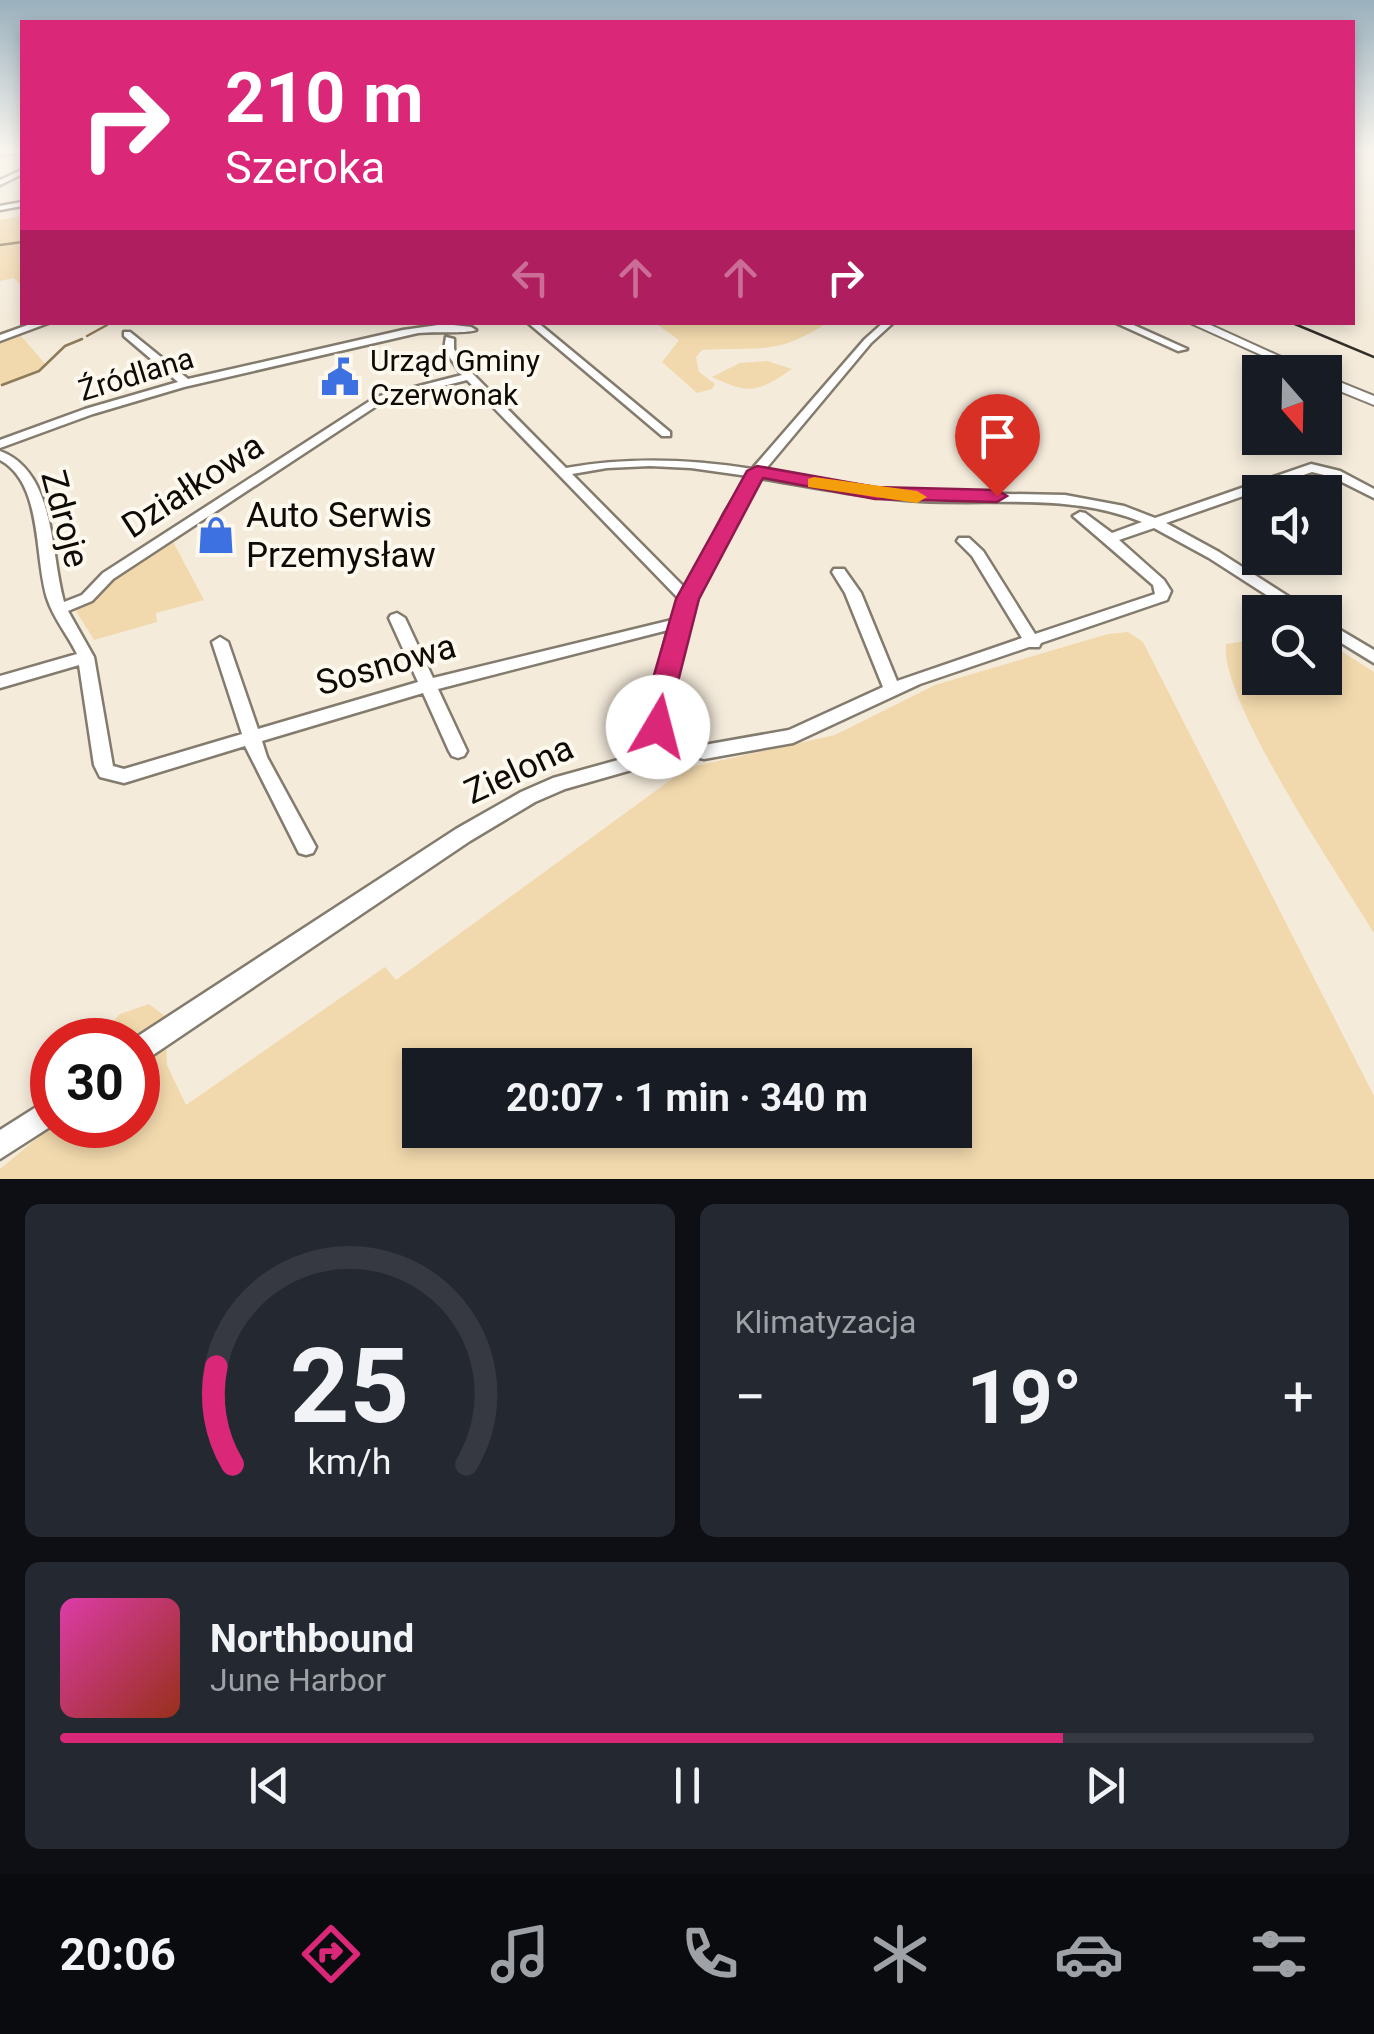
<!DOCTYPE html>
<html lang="pl">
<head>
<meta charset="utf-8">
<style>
	body { margin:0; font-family:Roboto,sans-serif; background:#242831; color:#f1f3f6; height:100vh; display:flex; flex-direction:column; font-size:38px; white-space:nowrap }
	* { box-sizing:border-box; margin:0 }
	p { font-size:32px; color:#9ea1a6 }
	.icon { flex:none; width:55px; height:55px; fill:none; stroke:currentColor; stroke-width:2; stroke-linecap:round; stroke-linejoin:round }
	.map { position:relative; height:1179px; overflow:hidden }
	.details { display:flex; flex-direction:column; gap:25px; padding:25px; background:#0d0f14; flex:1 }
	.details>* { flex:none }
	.guide { position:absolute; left:20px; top:20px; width:1335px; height:305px; border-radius:0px; box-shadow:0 5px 15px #0003; background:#db2777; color:#fff; overflow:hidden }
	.needle { width:65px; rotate:160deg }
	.tools { position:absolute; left:1242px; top:355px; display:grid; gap:20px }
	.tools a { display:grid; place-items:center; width:100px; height:100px; border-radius:0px; background:#171b24; box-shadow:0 5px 15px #0003; font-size:50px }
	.speed { position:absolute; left:30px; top:1018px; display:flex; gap:20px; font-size:50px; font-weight:700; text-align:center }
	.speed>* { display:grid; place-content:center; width:130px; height:130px; border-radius:50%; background:#171b24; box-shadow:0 5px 15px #0003; line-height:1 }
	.speed .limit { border:15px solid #d22; background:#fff; color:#111 }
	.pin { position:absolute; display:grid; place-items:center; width:85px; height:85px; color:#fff; margin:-102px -42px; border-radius:50% 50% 50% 0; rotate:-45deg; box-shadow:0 0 10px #0007 }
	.pin .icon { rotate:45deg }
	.me { position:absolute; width:110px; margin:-55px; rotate:8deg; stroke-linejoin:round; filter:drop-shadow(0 0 8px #0008) }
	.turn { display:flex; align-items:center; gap:35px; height:210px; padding:0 40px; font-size:45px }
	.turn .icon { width:130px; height:130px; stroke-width:2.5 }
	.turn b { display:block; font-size:70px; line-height:85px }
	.lanes { display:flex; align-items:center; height:95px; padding:0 40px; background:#0003; justify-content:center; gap:50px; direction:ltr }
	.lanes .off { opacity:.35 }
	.big { font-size:75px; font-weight:700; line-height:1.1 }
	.details .tile { flex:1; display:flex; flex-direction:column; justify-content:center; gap:15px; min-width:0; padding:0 35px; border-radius:15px; background:#242831 }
	.details .dial { align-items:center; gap:0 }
	.dial svg { height:260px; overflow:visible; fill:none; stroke:#363941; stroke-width:7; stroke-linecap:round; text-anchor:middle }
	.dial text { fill:#f1f3f6; stroke:none }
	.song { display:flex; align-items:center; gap:30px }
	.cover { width:120px; height:120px; border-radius:15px; background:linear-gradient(135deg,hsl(320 70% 55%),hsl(10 70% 35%)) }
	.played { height:10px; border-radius:5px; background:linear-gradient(90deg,#db2777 80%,#363941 80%) }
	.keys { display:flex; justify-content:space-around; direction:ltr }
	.heat { display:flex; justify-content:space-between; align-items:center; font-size:55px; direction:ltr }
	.details .tiles { flex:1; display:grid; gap:25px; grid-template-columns:1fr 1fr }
	.tile:last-child { grid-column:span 2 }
	.trip { position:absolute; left:402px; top:1048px; width:570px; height:100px; border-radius:0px; background:#171b24; box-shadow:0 5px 15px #0003; font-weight:700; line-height:100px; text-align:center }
	.menu { display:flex; height:160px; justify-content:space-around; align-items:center; background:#090b0e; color:#9ea1a6 }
	.menu .icon { width:70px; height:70px }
	.menu .current { color:#db2777 }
	.menu b { font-size:45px; color:#f1f3f6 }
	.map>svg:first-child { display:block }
</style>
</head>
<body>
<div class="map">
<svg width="1374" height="1179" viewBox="0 0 1374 1179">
	<rect width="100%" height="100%" fill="#f4ebdb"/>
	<!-- green -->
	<path fill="#f2d9ad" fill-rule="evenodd" d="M22,216V287L14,278L0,281V220Z
		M655,323H827C774,357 759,346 702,350L696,357L699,372L715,384L712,389L697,393L662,362L679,340Z
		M21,336L47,366L0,385V342Z
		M767,361L792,369C758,392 750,395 712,377L740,363Z
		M171,538L204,600L156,613L157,622L94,640L76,611L112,576Z
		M1128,632L1143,642L1374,1096V1179H0V1169L53,1125H138V1040H97L120,1014L149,1004L165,1016L167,1065L186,1105L385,967L396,980L687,768L835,735L935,685L1108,634ZM420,1065H955V1130H420Z
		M1260,639V678H1325V641L1374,672V933C1341,878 1219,700 1226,644Z"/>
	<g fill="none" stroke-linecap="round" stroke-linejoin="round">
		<!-- stream -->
		<path stroke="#8e7b59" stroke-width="2.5" d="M0,245L22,242
			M87,336L107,325
			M2,385L39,371L65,346L82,339"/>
		<!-- minor casing -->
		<g stroke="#837b6d" stroke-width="5">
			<path id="minor" d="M22,150V153L0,155V151Z
				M22,170V174L0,185V180Z
				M22,202V206L0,210V206Z
				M36,322H51L0,341V335Z
				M527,322H537L670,432V436H662Z
				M884,322H894L871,343L764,471L900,492L1065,495L1124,506L1155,518L1311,464L1340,471L1374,489V498L1332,477L1312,472L1166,523L1219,552L1308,609L1310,612H1293L1209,558L1154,528L1119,540L1164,580L1171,591L1167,600L1041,643L1039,647H1029L920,684L793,743L704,759L670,751L649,765L565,789L535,802L470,841L147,1059L138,1062V1040H132L456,829L521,792L553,778L636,755L657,741L647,713L668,630L438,689L467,751L464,756L458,758L452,756L449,751L423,693L262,741L267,757L316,847L313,853L306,855L299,853L245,746L124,783L100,777L94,765L79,665L0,688V676L77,654C68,635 53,618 47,598C34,556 43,483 0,460V451C56,472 50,553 64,602L82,595L103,573L376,397L462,375L444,349L446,337L454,339V349L465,366L566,468C629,457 689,459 752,469L865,339ZM467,380L681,601L672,620L433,678L405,618L397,613L391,615L389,618L418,682L258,729L228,642L220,637L212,642L242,734L124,769L113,766L94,657L68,611L92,601L113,579L384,401ZM650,466L691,468L748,476L724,514L687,590L572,474L607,468ZM759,478C813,487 866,498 920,501C996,505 1070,493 1142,522L1112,533L1085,513L1080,512L1073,516L1153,585L1155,594L1035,634L983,551L969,538H959L957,541L972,556L1022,638L897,681L861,593L844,569H834L832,572L845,593L883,687L789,730L704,745L683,741L672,733L665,713L686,623L738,514Z
				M1114,322H1127L1187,349L1178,351Z
				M445,324L471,327L476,330C465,334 434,331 418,333L184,387L93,414L0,448V440L85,409L178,382L124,336V332H130L188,379L403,330Z
				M1325,621L1374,650V663L1325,633Z
				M52,1097L53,1125L0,1159V1130Z"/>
		</g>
		<!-- major casing -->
		<g stroke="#837b6d" stroke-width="4">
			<path id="major" d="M1188,322H1204L1314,372H1299Z
				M1325,376L1374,396V405L1325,385Z"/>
		</g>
		<!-- minor -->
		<use href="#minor" fill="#fff" fill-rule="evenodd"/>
		<!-- major -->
		<use href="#major" fill="#fff" fill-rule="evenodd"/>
		<!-- rail -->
		<path stroke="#322e28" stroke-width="2.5" d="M1290,322L1374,357"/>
	</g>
	<!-- sky -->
	<linearGradient id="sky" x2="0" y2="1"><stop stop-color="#9ab0bd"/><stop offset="0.48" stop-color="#faf6ef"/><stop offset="1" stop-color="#faf6ef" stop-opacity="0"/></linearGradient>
	<rect width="1374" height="315" fill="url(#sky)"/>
	<!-- route -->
	<path fill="#db2777" stroke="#8e194d" stroke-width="2.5" d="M757,466L875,487L997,490L1007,496L997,502L875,499L763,478L699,599L670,713L671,727L667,734H648L643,713L676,599L747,471Z"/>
	<!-- slow -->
	<path fill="#f59e0b" d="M814,477L917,491L927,497L917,503L808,487V479Z"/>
	<!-- icons -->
	<defs>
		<g id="civic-bare" transform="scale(3)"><path d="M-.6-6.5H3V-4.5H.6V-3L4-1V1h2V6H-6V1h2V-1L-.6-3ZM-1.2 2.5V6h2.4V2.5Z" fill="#3d71e1" stroke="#fef9ef" stroke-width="2.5" paint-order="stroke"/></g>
		<g id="shop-bare" transform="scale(3)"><path d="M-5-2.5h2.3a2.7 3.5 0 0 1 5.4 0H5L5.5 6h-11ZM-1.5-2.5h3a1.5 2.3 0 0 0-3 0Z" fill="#3d71e1" stroke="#fef9ef" stroke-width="2.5" paint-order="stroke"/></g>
	</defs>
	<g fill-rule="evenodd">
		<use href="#civic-bare" x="340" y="377"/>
		<use href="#shop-bare" x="216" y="535"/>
	</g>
	<g text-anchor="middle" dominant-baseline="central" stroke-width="8" stroke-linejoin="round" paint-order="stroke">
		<!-- far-poi labels -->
		<g font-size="30" fill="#0e0b06" stroke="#fef9ef" text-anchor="start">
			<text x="370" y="360">Urząd Gminy<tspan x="370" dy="34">Czerwonak</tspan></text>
		</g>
		<!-- far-street labels -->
		<g font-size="30" fill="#0e0b06" stroke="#fef9ef">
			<text transform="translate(136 374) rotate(-17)">Źródlana</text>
		</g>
		<!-- street labels -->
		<g font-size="35" fill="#0e0b06" stroke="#fef9ef">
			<text transform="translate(193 486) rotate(-33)">Działkowa</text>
			<text transform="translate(65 519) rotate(75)">Zdroje</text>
			<text transform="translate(386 665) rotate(-16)">Sosnowa</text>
			<text transform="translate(519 770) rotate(-25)">Zielona</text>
		</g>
		<!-- poi labels -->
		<g font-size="35" fill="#0e0b06" stroke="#fef9ef" text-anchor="start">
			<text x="246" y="515">Auto Serwis<tspan x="246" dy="40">Przemysław</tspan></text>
		</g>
	</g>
</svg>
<div class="tools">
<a><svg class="needle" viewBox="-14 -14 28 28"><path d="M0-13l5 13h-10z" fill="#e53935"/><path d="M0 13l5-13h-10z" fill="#9ea1a6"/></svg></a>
<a><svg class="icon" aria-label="sound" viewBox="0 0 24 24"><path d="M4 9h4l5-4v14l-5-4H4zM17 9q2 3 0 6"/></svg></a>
<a><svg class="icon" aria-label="search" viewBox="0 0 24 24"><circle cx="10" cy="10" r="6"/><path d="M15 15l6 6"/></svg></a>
</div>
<div class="speed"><div class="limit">30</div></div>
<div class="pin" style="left:997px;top:496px;background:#d93025"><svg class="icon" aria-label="arrive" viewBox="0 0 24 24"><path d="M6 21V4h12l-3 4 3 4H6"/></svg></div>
<svg class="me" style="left:658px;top:727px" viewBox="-20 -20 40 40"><circle r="19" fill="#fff"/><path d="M0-13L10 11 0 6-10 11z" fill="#db2777"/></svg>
<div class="trip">20:07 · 1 min · 340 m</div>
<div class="guide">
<div class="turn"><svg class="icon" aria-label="right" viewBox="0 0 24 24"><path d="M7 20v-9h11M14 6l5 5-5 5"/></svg><div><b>210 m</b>Szeroka</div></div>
<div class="lanes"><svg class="icon off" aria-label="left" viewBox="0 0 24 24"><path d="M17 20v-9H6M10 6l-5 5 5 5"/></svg><svg class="icon off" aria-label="ahead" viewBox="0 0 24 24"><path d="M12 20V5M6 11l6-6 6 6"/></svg><svg class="icon off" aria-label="ahead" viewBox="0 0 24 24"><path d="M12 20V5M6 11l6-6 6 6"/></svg><svg class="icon" aria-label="right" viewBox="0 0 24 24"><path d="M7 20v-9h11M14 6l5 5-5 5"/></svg></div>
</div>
</div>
<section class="details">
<div class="tiles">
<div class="tile dial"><svg viewBox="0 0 100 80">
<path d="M14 69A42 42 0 1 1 86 69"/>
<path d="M14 69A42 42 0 0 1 9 39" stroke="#db2777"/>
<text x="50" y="56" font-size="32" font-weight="700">25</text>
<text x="50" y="72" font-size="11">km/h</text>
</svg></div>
<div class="tile"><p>Klimatyzacja</p>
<div class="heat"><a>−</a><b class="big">19°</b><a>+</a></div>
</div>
<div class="tile">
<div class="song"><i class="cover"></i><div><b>Northbound</b><p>June Harbor</p></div></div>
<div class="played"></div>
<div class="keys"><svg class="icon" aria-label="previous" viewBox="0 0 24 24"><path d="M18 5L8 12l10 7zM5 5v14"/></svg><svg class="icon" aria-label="pause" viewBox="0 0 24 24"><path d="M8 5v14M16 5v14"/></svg><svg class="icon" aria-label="next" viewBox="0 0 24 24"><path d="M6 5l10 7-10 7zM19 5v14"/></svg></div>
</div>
</div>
</section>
<nav class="menu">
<b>20:06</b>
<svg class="icon current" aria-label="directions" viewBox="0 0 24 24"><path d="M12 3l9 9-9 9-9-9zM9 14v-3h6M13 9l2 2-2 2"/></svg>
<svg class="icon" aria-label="music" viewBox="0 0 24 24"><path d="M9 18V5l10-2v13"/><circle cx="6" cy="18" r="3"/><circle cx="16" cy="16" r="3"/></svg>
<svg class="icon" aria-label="phone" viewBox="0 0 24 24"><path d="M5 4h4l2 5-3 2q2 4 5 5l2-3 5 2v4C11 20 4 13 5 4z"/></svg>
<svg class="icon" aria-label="climate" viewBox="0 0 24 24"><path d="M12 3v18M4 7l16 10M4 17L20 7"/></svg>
<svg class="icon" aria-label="car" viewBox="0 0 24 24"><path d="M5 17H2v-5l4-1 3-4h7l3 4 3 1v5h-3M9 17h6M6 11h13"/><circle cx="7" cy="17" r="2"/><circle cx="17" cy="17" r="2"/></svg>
<svg class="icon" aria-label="filters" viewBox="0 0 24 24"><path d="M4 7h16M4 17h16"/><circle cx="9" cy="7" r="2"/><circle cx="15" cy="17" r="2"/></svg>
</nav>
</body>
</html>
